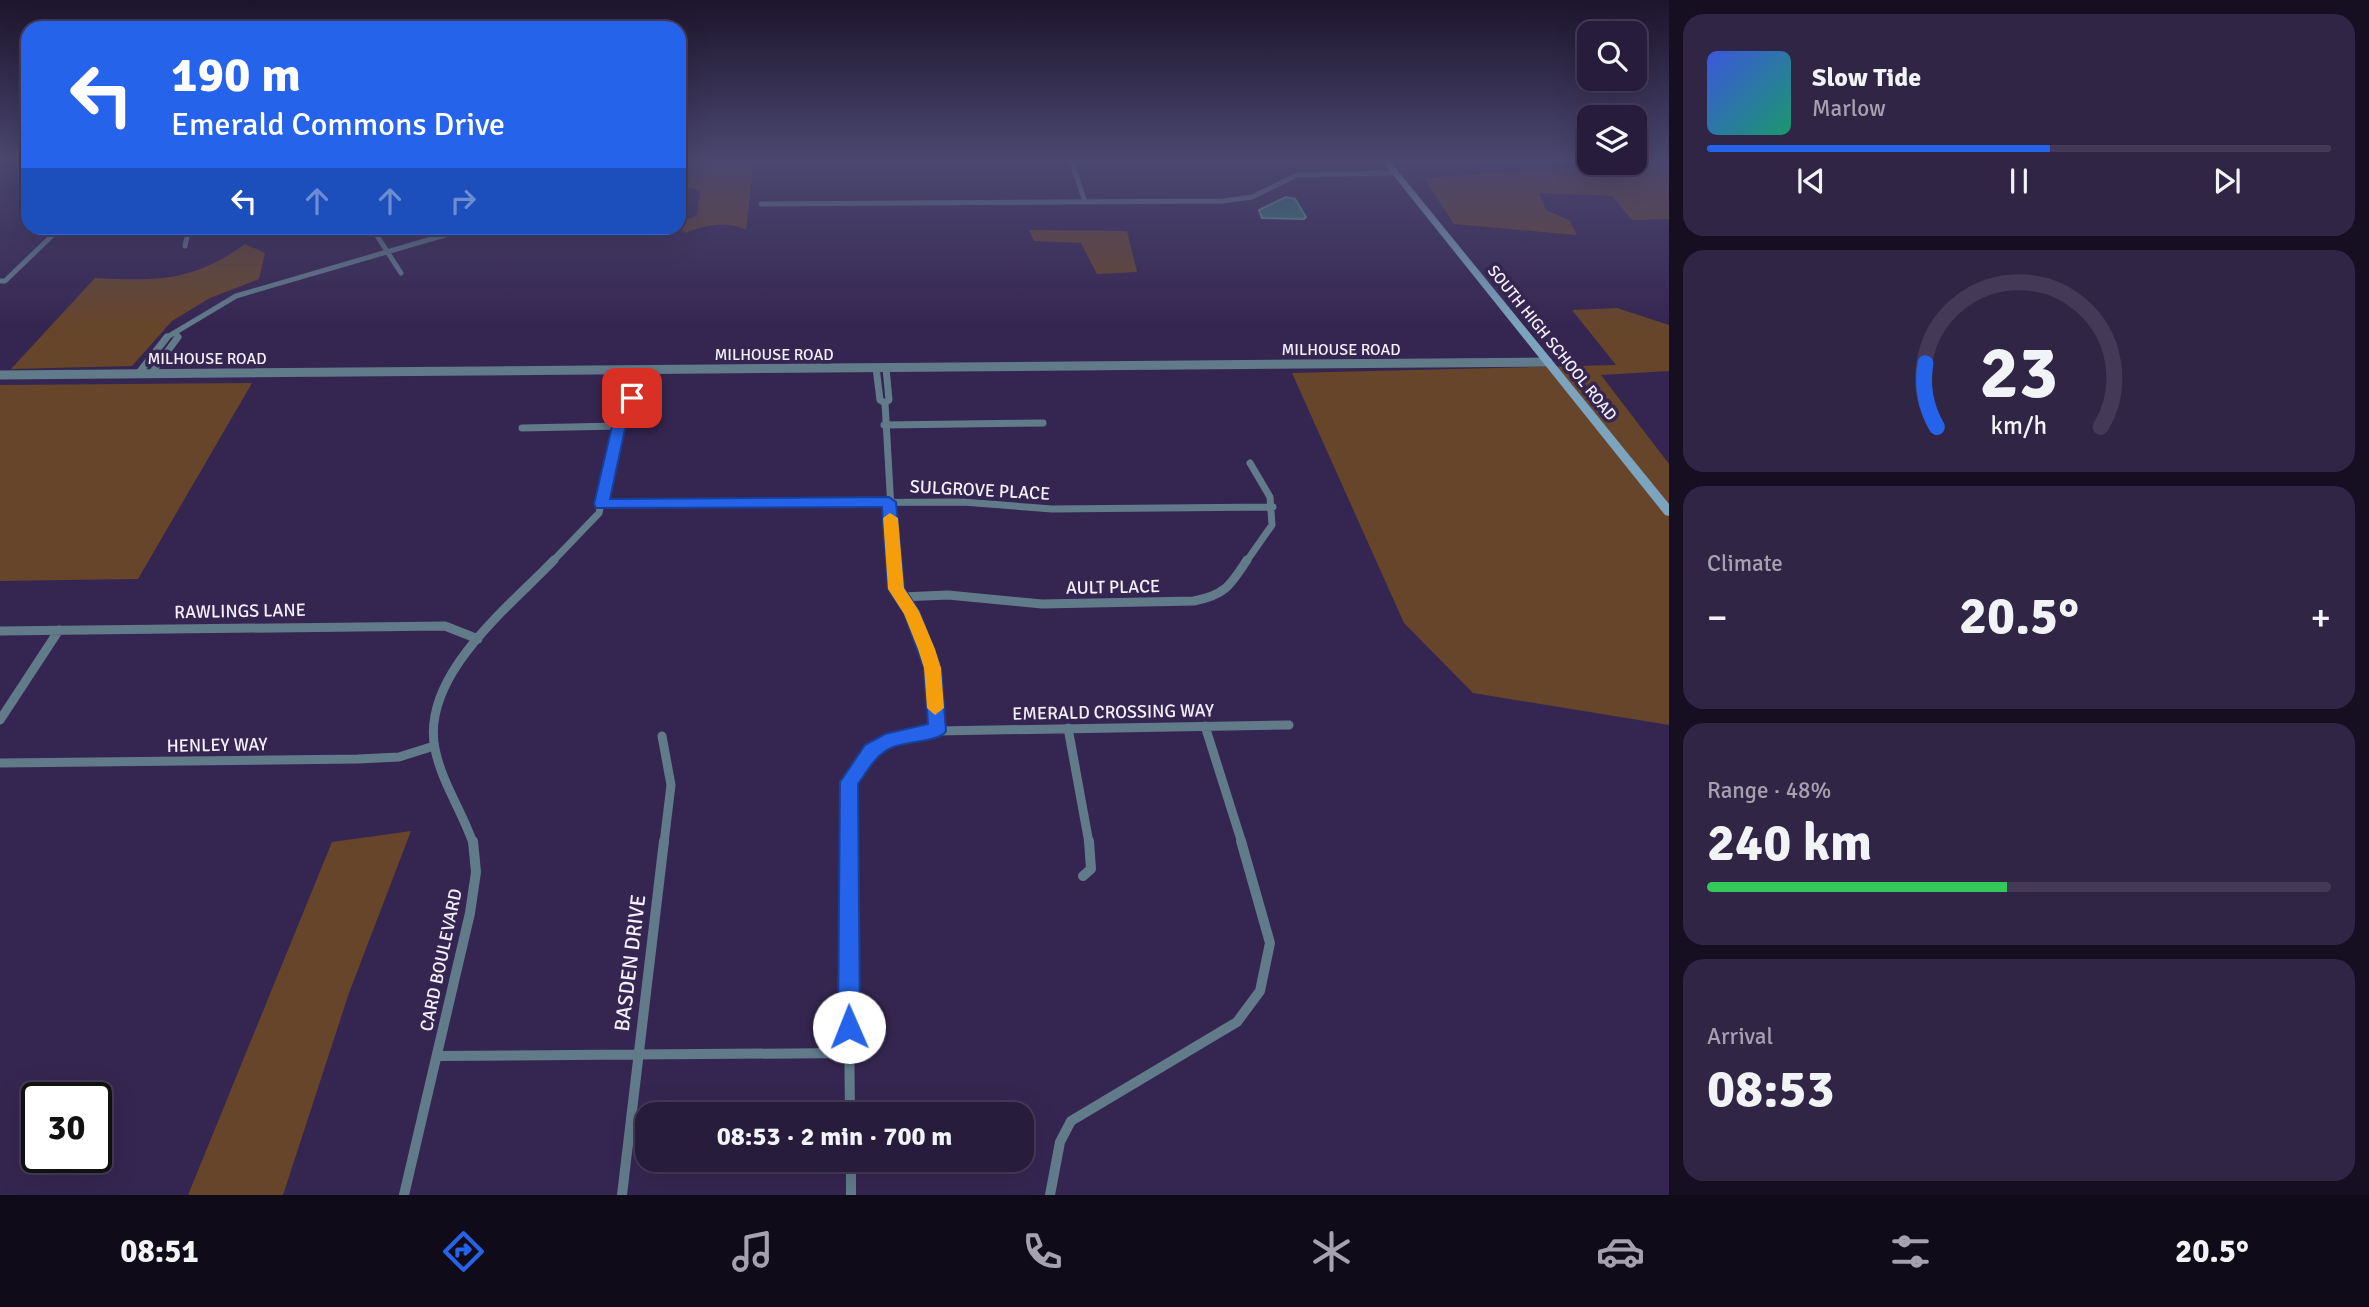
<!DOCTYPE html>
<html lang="en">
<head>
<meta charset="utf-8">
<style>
	body { margin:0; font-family:Signika,sans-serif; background:#302544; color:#f1f3f6; height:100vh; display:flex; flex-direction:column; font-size:26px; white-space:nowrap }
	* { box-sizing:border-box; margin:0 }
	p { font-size:23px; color:#a5a1b0 }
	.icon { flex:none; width:38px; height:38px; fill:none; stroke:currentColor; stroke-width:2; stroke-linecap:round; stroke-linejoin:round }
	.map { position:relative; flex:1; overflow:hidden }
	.sheet { display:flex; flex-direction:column; gap:14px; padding:14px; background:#160f22; width:700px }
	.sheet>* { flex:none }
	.guide { position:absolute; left:21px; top:21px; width:665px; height:214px; border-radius:21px; box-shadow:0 7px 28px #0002,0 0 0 2px #443a57; background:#2563eb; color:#fff; overflow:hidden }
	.fabs { position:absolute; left:1577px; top:21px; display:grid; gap:14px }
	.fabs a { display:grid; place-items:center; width:70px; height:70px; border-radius:14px; background:#281c3d; box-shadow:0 7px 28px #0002,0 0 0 2px #443a57; font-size:35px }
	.speed { position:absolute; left:21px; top:1082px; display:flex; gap:14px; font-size:35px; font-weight:700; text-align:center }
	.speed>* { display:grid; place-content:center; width:91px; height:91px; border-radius:50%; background:#281c3d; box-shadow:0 7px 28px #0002,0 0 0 2px #443a57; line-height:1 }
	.speed .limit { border:4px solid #111; border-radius:10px; background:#fff; color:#111 }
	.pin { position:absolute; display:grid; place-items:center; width:60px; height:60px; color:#fff; margin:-30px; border-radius:14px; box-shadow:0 4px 10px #0006 }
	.me { position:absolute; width:77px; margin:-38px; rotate:359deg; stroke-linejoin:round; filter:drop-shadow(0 0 5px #0008) }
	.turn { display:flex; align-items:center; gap:24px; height:147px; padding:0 35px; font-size:32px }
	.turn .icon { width:91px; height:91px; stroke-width:2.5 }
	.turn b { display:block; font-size:49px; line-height:60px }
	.lanes { display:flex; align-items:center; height:66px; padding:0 35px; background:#0003; justify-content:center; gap:35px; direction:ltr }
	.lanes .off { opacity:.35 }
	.big { font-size:52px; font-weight:700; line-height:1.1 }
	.sheet .widget { flex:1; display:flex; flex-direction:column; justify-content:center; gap:10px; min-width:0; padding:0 24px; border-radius:21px; background:#302544 }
	.sheet .dial { align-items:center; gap:0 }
	.dial svg { height:182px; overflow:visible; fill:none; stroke:#443a57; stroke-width:7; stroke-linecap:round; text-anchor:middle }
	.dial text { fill:#f1f3f6; stroke:none }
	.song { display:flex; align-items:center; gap:21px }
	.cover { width:84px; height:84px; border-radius:10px; background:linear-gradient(135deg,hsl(230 70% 55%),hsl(160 70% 35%)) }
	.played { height:7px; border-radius:4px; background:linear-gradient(90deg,#2563eb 55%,#443a57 55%) }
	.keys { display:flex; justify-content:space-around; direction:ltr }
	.heat { display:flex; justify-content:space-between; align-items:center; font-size:38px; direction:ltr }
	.charge { height:10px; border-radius:5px; background:linear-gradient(90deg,#34c759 48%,#443a57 0) }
	.trip { position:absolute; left:635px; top:1102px; width:399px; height:70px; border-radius:21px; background:#281c3d; box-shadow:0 7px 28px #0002,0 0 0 2px #443a57; font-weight:700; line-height:70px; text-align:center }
	.tabs { display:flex; height:112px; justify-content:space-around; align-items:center; background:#100b18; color:#a5a1b0 }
	.tabs .icon { width:49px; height:49px }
	.tabs .on { color:#2563eb }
	.tabs b { font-size:32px; color:#f1f3f6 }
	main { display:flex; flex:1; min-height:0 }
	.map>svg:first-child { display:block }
</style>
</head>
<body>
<main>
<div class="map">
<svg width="1669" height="1195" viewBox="0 0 1669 1195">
	<rect width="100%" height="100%" fill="#352651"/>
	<!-- green -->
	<path fill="#66452b" d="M699,160H754L746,230C727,220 705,225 685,233L678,228L679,222L697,215L700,191L687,187L695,162Z
		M1571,160H1589V163L1669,160V219L1632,220L1612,196L1539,193L1546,210L1569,220L1577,235L1454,224L1424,178L1578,168Z
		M1029,230L1127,231L1137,272L1097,274L1081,243L1034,241Z
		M245,244L265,253L259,279L210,298L172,321L132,366L11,369L95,278C158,281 192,282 245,244Z
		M1617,308L1669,325V371L1601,375L1669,464V725L1473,693L1404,623L1292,373L1616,365L1572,310Z
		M252,383L138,579L0,581V385Z
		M411,831L349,993L283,1195H188L332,842Z"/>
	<!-- water -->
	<path fill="#308574" stroke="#6aa59c" stroke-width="2" d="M1286,197L1295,199L1306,217L1304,219L1262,218L1259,210Z"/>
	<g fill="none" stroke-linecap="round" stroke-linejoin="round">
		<!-- minor-far3 -->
		<path stroke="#627b8b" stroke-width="5" d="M1071,160L1085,202
			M761,204L1223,201L1252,197L1297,175L1395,173
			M372,228L401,273
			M185,246L188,233L193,228
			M0,281H5L60,228
			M164,339L236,296L469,228
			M177,339V331"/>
		<!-- minor-far2 -->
		<path stroke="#627b8b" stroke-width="7" d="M876,368L880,400L885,403L889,400L886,368
			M138,374L167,337
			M151,374L178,337
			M885,403L894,562
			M620,422L613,416L623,370
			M884,425L1043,423
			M522,428L619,426
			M601,504L963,502L1052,509L1273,507
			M552,562L599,513L620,422L629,415L639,370
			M1246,562L1272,525L1270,497L1250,463"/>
		<!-- minor-far1 -->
		<path stroke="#627b8b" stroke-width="9" d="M894,560L896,588L916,624L928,656L937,731
			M901,597L948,595L1042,604L1194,601C1225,595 1230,586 1247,560
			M0,631L445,626L478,639
			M0,720L59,630
			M1205,726L1242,843
			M1068,728L1089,843
			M662,736L671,785L664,843
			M0,763L358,759L399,757L434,746
			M473,843C462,811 442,783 435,749C420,676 509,607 554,560
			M847,843C847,769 857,740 937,731L1289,725"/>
		<!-- minor -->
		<path stroke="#627b8b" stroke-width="10" d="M847,841L850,1115
			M1083,876L1091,869L1089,841
			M439,1056L849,1053
			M851,1160V1195
			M404,1195L470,913L476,872L473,841
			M622,1195L664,841
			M1050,1195L1060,1142L1071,1121L1237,1022L1260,991L1270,943L1241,841"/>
		<!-- tertiary -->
		<path stroke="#627b8b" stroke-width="9" d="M0,375L1548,362"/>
		<!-- secondary -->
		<path fill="#7da4bf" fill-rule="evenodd" d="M1381,160H1389L1669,504V516L1665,515Z"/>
	</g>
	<!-- sky -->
	<linearGradient id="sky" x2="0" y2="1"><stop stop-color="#1d152d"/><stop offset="0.49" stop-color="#4b4770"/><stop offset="1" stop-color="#4b4770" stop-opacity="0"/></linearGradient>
	<rect width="1669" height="327" fill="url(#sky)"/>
	<!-- route -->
	<path fill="#2563eb" stroke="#184099" stroke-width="2" d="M632,394L639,398L635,415L626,424L610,499L889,497L896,502L904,588L919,611L941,668L946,731C941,741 906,742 893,747C876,754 868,770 858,784L860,1027L857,1035L849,1038L841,1035L838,1027L840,782L865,745L885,734L928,724L924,668L904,613L888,589L882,507L596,508L594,504L613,422L623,413L628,395Z"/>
	<!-- slow -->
	<path fill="#f59e0b" d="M890,513L898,518L904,588L919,611L935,649L941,668L944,708L935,715L927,708L924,668L918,649L904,614L888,589L883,518Z"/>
	<g text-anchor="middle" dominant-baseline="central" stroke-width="7" stroke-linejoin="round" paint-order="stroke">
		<!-- far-street labels -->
		<g font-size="16" fill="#f3f0fb" stroke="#352651">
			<text transform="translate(1552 343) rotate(51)">SOUTH HIGH SCHOOL ROAD</text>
			<text x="1341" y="350">MILHOUSE ROAD</text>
			<text x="774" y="355">MILHOUSE ROAD</text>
			<text x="207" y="359">MILHOUSE ROAD</text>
		</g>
		<!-- street labels -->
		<g font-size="18" fill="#f3f0fb" stroke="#352651">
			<text transform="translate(980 490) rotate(3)">SULGROVE PLACE</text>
			<text transform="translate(1113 587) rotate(-1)">AULT PLACE</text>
			<text transform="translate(240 611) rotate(-1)">RAWLINGS LANE</text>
			<text transform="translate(1113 712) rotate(-1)">EMERALD CROSSING WAY</text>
			<text transform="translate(217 745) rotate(-1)">HENLEY WAY</text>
			<text transform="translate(441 960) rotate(-78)">CARD BOULEVARD</text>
		</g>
		<!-- near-street labels -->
		<g font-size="21" fill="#f3f0fb" stroke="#352651">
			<text transform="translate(630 963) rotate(-83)">BASDEN DRIVE</text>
		</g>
	</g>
</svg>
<div class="fabs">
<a><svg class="icon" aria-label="search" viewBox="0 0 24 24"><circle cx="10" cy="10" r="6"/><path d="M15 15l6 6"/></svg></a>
<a><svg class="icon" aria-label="layers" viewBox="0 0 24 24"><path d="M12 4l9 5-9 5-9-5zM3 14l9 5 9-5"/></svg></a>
</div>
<div class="speed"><div class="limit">30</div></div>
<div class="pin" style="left:632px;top:398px;background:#d93025"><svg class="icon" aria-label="arrive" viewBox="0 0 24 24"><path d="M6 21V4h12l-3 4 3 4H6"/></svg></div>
<svg class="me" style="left:849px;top:1027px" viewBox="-20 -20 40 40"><circle r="19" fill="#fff"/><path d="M0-13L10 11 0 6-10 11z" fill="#2563eb"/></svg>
<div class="trip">08:53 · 2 min · 700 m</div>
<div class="guide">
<div class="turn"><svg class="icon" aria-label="left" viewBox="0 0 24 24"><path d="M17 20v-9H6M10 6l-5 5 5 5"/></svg><div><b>190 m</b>Emerald Commons Drive</div></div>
<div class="lanes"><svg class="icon" aria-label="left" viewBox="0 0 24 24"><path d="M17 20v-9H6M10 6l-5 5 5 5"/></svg><svg class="icon off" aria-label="ahead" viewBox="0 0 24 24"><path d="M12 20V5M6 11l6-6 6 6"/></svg><svg class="icon off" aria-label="ahead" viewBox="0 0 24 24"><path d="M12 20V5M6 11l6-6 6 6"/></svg><svg class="icon off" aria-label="right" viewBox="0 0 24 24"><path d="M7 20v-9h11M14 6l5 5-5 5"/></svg></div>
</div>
</div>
<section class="sheet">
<div class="widget">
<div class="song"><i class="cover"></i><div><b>Slow Tide</b><p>Marlow</p></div></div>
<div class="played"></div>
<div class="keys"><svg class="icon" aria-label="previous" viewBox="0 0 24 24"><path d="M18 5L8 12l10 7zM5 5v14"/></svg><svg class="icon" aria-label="pause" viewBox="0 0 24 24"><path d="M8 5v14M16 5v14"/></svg><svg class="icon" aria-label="next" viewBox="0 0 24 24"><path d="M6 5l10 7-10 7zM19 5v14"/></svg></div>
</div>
<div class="widget dial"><svg viewBox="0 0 100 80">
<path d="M14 69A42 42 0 1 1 86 69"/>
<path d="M14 69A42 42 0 0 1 9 41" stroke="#2563eb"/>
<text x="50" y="56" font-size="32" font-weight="700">23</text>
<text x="50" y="72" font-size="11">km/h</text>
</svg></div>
<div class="widget"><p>Climate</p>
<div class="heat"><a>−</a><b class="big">20.5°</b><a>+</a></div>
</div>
<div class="widget"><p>Range · 48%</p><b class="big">240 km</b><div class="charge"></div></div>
<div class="widget"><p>Arrival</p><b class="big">08:53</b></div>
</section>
</main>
<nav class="tabs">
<b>08:51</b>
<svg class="icon on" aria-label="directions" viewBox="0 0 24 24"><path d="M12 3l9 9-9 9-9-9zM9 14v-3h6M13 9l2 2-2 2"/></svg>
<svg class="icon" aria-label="music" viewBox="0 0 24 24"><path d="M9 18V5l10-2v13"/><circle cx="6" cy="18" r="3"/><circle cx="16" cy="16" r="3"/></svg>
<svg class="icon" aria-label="phone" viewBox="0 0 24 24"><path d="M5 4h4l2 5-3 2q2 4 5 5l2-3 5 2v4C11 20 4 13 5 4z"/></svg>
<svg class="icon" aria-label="climate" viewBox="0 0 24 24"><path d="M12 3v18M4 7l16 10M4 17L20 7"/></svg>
<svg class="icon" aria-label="car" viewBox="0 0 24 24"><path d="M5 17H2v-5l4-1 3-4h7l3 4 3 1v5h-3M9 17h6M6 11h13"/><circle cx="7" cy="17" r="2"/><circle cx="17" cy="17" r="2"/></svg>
<svg class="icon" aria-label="filters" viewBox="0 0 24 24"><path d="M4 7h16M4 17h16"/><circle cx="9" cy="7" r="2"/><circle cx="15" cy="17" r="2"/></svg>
<b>20.5°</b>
</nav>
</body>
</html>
